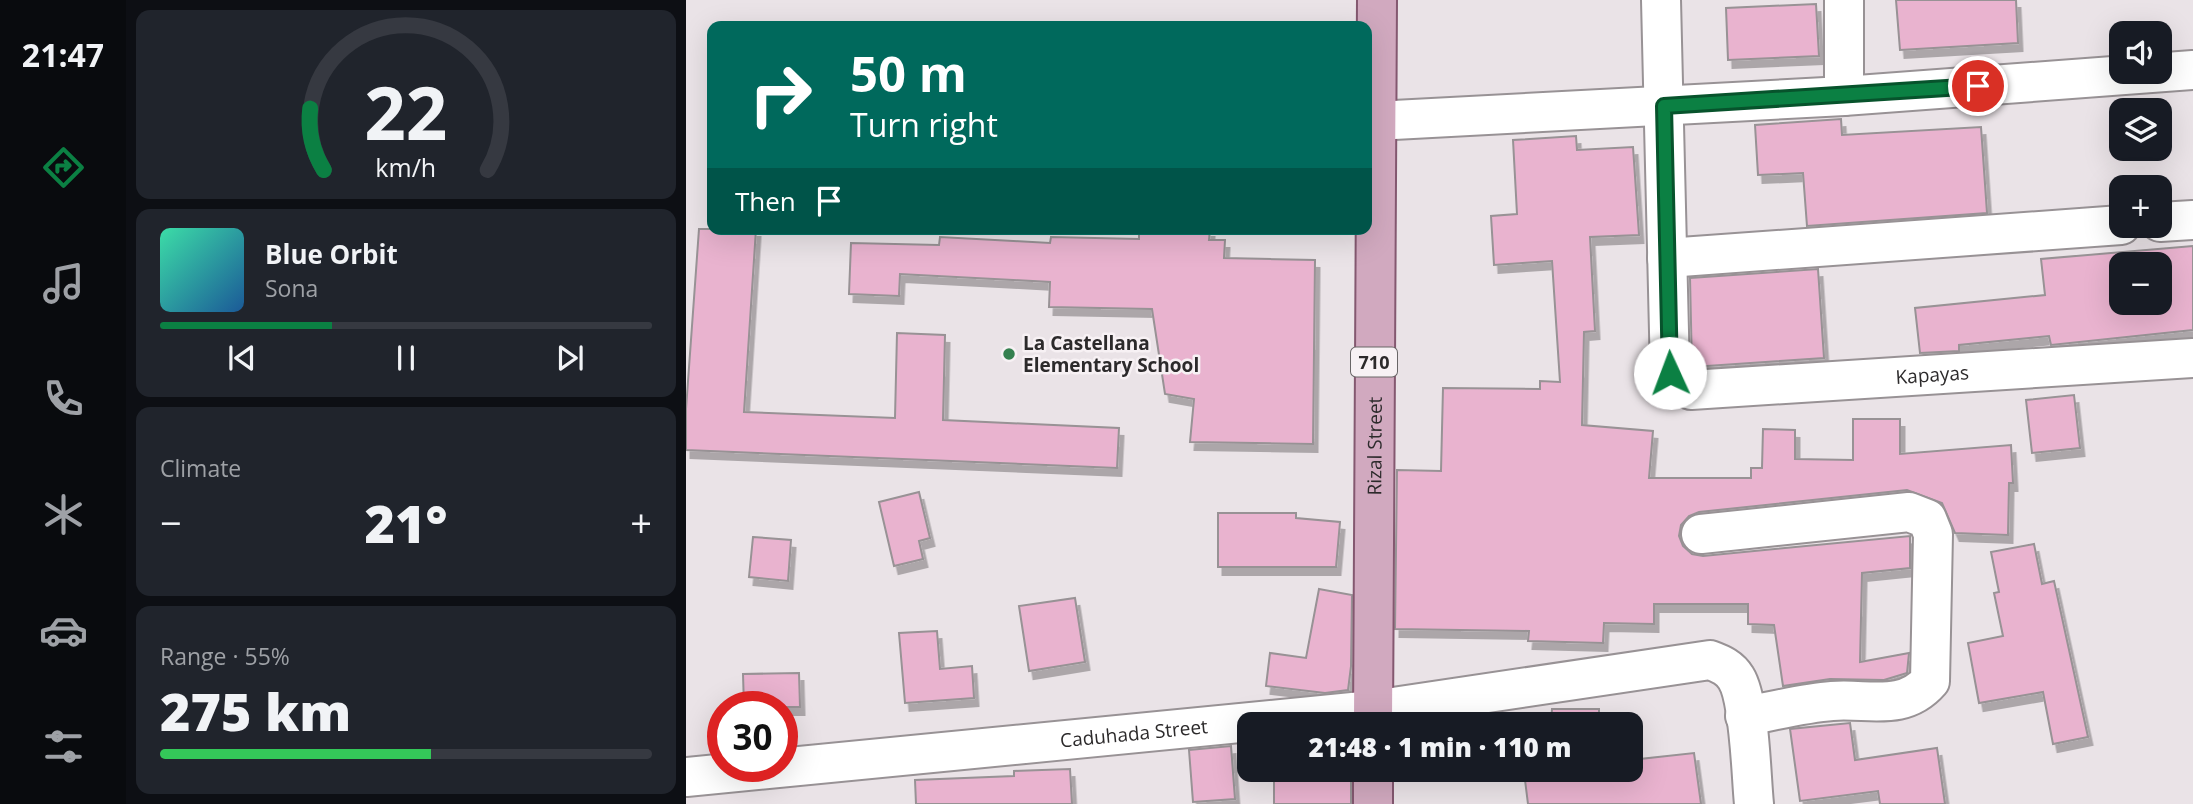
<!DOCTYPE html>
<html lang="en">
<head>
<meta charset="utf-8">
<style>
	body { margin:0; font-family:"Open Sans",sans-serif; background:#20242c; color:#f1f3f6; height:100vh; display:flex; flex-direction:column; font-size:26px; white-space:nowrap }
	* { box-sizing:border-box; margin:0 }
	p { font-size:23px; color:#9ea1a6 }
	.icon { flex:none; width:38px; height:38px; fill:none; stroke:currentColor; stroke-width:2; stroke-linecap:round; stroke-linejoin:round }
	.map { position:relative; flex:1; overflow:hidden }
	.details { display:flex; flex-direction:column; gap:10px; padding:10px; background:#0d0f14; width:560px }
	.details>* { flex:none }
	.top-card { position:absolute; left:21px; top:21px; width:665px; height:214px; border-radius:14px; box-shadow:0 7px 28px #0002; background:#00695c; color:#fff; overflow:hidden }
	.buttons { position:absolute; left:1423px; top:21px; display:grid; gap:14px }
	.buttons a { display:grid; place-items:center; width:63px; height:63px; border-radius:14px; background:#171b24; box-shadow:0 7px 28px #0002; font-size:35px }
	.speed { position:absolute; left:21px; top:691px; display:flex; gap:14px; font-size:35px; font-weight:700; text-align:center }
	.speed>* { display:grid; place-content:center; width:91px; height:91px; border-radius:50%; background:#171b24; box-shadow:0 7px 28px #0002; line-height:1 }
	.speed .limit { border:10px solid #d22; background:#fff; color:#111 }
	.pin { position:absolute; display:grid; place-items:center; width:60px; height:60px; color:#fff; margin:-30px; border:4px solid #fff; border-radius:50%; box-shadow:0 2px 7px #0007 }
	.me { position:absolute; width:77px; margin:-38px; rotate:358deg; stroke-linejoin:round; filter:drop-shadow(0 0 5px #0008) }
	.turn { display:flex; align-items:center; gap:24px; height:147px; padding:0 28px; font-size:32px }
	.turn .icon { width:91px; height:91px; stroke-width:2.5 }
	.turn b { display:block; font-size:49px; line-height:60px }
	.then { display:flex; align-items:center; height:66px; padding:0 28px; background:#0003; gap:14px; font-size:26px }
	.big { font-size:52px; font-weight:800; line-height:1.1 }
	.details .card { flex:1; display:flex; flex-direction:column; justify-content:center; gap:10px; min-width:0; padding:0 24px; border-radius:14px; background:#20242c }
	.details .dial { align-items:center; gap:0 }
	.dial svg { height:182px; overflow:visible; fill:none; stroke:#363941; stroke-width:7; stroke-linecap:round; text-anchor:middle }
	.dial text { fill:#f1f3f6; stroke:none }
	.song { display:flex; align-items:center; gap:21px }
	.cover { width:84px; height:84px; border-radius:10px; background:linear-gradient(135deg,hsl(160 70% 55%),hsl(210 70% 35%)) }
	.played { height:7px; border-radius:4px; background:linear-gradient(90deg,#0b8043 35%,#363941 35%) }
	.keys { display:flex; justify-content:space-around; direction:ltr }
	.heat { display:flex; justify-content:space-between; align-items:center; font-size:38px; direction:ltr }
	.charge { height:10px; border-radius:5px; background:linear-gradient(90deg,#34c759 55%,#363941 0) }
	.trip { position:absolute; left:551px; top:712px; width:406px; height:70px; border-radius:14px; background:#171b24; box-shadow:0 7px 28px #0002; font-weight:800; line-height:70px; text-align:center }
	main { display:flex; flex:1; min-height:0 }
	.menu { display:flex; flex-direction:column; width:126px; justify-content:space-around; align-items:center; background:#090b0e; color:#9ea1a6 }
	.menu .icon { width:49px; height:49px }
	.menu .on { color:#0b8043 }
	.menu b { font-size:32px; color:#f1f3f6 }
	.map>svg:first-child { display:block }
</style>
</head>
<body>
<main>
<nav class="menu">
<b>21:47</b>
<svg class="icon on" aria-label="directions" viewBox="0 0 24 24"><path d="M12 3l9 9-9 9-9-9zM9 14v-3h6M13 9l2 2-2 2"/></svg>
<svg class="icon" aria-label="music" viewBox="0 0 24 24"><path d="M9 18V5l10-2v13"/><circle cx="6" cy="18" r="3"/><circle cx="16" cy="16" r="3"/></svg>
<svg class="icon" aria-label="phone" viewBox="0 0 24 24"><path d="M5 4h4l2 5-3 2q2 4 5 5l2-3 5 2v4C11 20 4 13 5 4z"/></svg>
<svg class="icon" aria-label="climate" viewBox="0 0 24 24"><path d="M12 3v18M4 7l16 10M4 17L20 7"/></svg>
<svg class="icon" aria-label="car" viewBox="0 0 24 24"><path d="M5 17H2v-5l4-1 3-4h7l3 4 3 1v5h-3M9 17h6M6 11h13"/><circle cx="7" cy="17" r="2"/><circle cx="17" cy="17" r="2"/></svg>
<svg class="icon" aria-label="filters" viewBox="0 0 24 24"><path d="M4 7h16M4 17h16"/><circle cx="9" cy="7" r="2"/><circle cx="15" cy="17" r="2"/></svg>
</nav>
<section class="details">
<div class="card dial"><svg viewBox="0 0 100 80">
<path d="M14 69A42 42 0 1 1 86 69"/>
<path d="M14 69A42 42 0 0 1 8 42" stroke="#0b8043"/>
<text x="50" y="56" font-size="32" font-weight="700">22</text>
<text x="50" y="72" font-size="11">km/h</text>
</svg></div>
<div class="card">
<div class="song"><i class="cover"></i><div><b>Blue Orbit</b><p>Sona</p></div></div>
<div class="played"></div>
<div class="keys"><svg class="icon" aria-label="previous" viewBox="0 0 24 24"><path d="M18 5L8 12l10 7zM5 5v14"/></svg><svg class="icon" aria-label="pause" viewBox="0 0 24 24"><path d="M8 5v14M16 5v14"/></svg><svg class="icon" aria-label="next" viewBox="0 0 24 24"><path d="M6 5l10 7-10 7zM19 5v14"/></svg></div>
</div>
<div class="card"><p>Climate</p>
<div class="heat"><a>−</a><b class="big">21°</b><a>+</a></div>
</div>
<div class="card"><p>Range · 55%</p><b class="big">275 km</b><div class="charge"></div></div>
</section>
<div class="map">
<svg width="1507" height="804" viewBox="0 0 1507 804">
	<defs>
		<filter id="shadow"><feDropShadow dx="4.5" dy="8" stdDeviation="0" flood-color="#0004"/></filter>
	</defs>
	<rect width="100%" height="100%" fill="#eae3e7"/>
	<!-- building -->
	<path fill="#e9b3cf" stroke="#989295" stroke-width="2" fill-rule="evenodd" filter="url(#shadow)" d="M1210,0H1330L1332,43L1214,50Z
		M1130,4L1133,56L1042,60L1040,8Z
		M1155,119L1156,135L1295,127L1301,213L1121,226L1117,173L1072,175L1069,125Z
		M890,136L891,150L947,147L953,235L904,237L909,331L898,332L896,425L967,431L963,478H1065V468H1076L1077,429L1109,430V459L1167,460V419H1214V454L1325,445L1327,483H1323L1322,535L1269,533L1256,503L1221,490L1013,512L1003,516L995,525L993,536L997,546L1006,554L1017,556L1224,536V568L1176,573L1174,662L1223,653L1221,673L1198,680L1144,679L1097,686L1088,625L1062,624V604H968V624L918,623L917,643L842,641L843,631L709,629L711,470L755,471L757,388L854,389V381L874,382L866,261L808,265L805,216L831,214L827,140Z
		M13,229H70L58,412L209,418L211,333L259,335L257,420L433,428L431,468L0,450V409Z
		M453,229H524L523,240H539L538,258L629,260L627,444L504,442L508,399L479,394L466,309L363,307L364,282L214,274L213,296L163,294L165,243L253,245L254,237L364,243L365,237L453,239Z
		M1507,246V330L1365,345L1363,336L1273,345V351L1234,353L1229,308L1359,295L1355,259ZM1435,264H1474V303H1435Z
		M1132,269L1138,358L1006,367L1004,278Z
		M1388,395L1394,448L1346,453L1340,400Z
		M233,492L244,538L233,541L237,559L208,566L193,502Z
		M532,513H610V518L654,522L650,567H532Z
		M67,537L105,540L102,581L63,577Z
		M1348,544L1356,584L1368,581L1402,737L1367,744L1357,692L1293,703L1282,643L1317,636L1308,593L1313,592L1305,552Z
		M633,589L666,595L665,666L662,690L639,693L580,686L584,653L620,658Z
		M389,598L399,662L343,671L333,606Z
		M251,631L254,669L286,666L288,698L219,703L213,633Z
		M113,673L114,707H58L57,674Z
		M866,709H913V724H865Z
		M1164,723L1169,760L1251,748L1259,804H1194L1192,791L1114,801L1104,729Z
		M545,746L549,799L507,802L503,750Z
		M1008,753L1015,804H842L838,772L945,770V760Z
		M384,769L386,804H230L229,780L328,776V771Z
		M618,770H665V804H588V774L618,773Z"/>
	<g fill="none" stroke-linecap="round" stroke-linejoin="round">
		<!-- minor casing -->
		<g stroke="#989295" stroke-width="42">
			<g id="minor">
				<path id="s1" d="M975,0L984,373L988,383L1005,390L1507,358"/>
				<path d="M1158,96V0"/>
				<path d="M689,121L1158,96L1507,70"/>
				<path d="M1474,222L1507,220"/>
				<path d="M981,258L1435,225"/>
				<path d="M1015,534L1223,512L1241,519L1247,534L1244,681C1217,712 1183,698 1146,701C1118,703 1088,711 1059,716"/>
				<path id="s2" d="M0,777L687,710L1024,660C1035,664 1044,668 1050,678C1064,700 1065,776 1068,804"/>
			</g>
		</g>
		<!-- major casing -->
		<g stroke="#845870" stroke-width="42">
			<g id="major">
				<path id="s3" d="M687,724L691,0"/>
				<path d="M687,770V804"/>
			</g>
		</g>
		<!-- minor -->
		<use href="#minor" stroke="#fff" stroke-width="38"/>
		<!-- major -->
		<use href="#major" stroke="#d1a9bf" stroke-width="38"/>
	</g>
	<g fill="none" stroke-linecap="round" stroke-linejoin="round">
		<!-- route casing -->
		<g stroke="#07532c" stroke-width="18">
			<path id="route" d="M984,373L978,106L1292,86"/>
		</g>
		<!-- route -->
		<use href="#route" stroke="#0b8043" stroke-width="12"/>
	</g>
	<!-- markers -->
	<circle fill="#34804f" stroke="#f7f1f4" stroke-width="2.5" cx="323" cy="354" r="7"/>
	<g text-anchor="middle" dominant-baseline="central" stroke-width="5" stroke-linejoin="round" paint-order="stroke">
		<!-- shield labels -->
		<rect fill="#f7f1f4" stroke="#696667" stroke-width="2" x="665" y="347.5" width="46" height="29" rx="5"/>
		<g font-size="18" font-weight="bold" fill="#2c2a2b">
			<text x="688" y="362">710</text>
		</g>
		<!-- poi labels -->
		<g font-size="19" font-weight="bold" fill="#2c2a2b" stroke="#f7f1f4" text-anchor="start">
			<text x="337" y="343">La Castellana<tspan x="337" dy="22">Elementary School</tspan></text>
		</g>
		<!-- street labels -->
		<g font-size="19" fill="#2c2a2b" stroke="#f7f1f4">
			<text stroke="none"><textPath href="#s1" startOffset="644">Kapayas</textPath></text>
			<text stroke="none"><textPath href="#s3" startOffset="278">Rizal Street</textPath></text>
			<text stroke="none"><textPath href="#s2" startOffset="450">Caduhada Street</textPath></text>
		</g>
	</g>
</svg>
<div class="buttons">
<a><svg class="icon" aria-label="sound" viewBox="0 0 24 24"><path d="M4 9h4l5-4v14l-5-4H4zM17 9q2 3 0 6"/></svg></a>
<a><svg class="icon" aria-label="layers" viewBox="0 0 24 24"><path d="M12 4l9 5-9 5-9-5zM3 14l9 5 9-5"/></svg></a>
<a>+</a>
<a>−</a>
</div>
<div class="speed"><div class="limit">30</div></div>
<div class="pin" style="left:1292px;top:86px;background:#d93025"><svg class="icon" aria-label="arrive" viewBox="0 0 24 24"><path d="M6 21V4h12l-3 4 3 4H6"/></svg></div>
<svg class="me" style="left:984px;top:373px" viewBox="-20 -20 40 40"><circle r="19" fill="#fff"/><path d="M0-13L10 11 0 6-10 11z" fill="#0b8043"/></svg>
<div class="trip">21:48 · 1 min · 110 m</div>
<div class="top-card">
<div class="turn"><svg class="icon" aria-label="right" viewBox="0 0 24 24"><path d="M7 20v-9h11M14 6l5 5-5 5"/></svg><div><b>50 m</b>Turn right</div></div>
<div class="then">Then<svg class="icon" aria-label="arrive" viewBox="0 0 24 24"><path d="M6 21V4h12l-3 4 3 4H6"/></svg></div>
</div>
</div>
</main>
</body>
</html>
